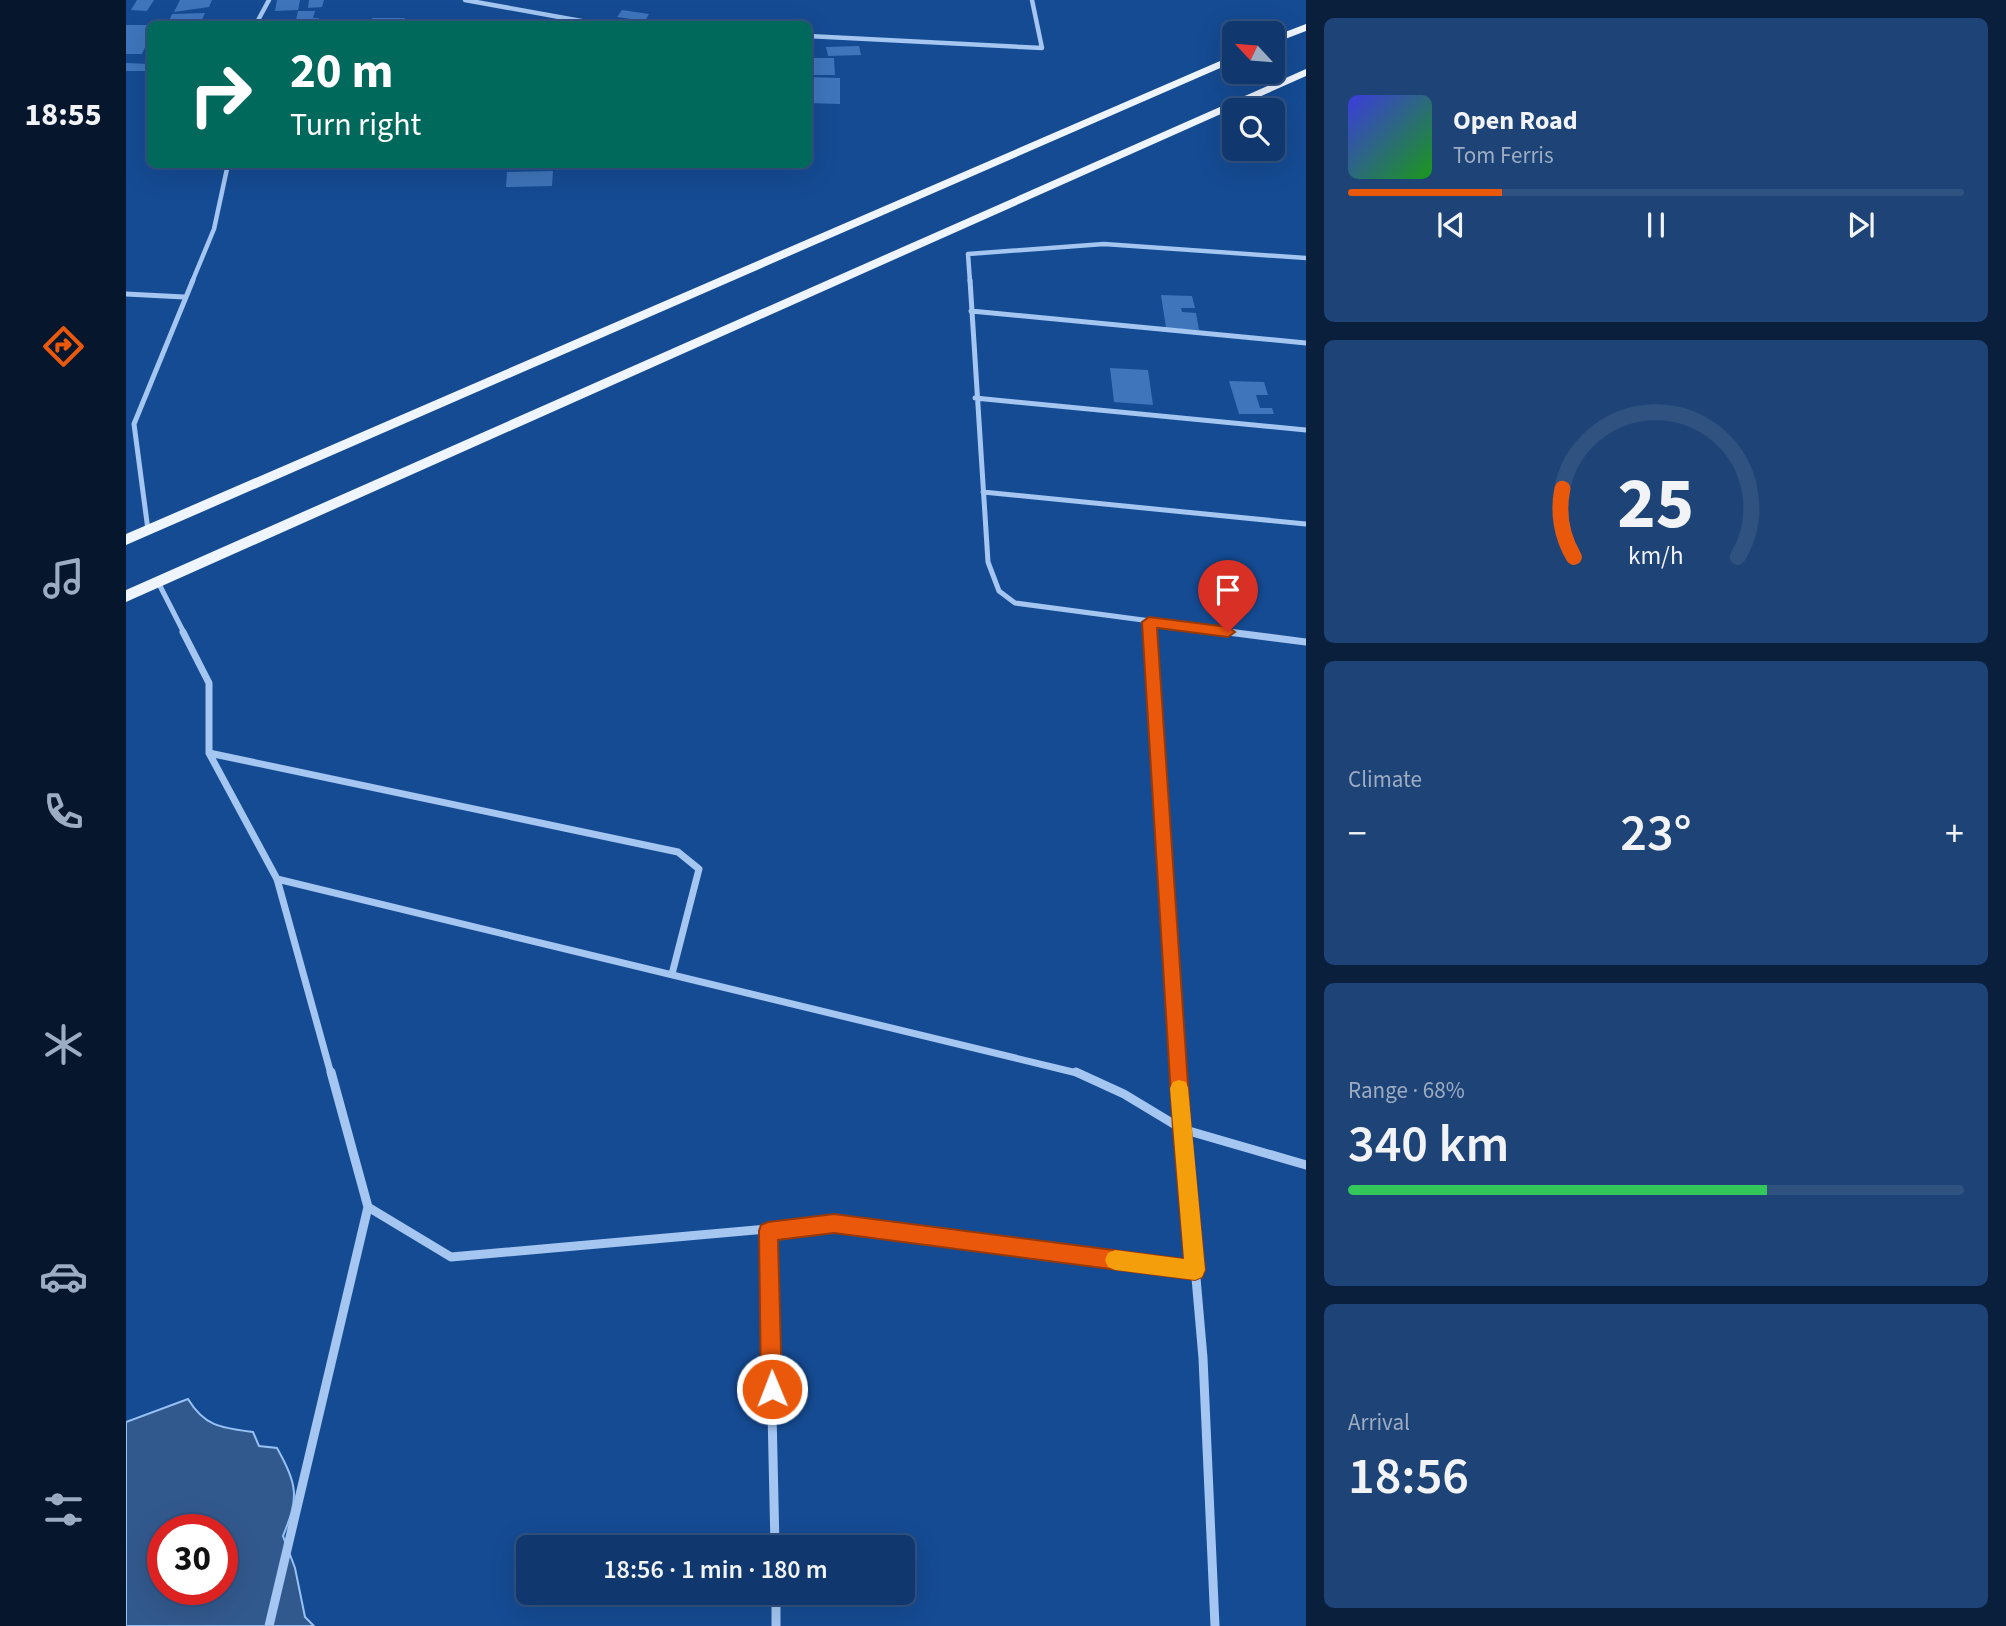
<!DOCTYPE html>
<html lang="en">
<head>
<meta charset="utf-8">
<style>
	body { margin:0; font-family:"Source Sans 3",sans-serif; background:#1e4376; color:#f1f3f6; height:100vh; display:flex; flex-direction:column; font-size:26px; white-space:nowrap }
	* { box-sizing:border-box; margin:0 }
	p { font-size:23px; color:#9cacc2 }
	.icon { flex:none; width:38px; height:38px; fill:none; stroke:currentColor; stroke-width:2; stroke-linecap:round; stroke-linejoin:round }
	.map { position:relative; flex:1; overflow:hidden }
	.side { display:flex; flex-direction:column; gap:18px; padding:18px; background:#091f3c; width:700px }
	.side>* { flex:none }
	.top-card { position:absolute; left:21px; top:21px; width:665px; height:147px; border-radius:10px; box-shadow:0 7px 28px #0002,0 0 0 2px #305281; background:#00695c; color:#fff; overflow:hidden }
	.needle { width:46px; rotate:296deg }
	.controls { position:absolute; left:1096px; top:21px; display:grid; gap:14px }
	.controls a { display:grid; place-items:center; width:63px; height:63px; border-radius:10px; background:#10386e; box-shadow:0 7px 28px #0002,0 0 0 2px #305281; font-size:35px }
	.speed { position:absolute; left:21px; top:1514px; display:flex; gap:14px; font-size:35px; font-weight:700; text-align:center }
	.speed>* { display:grid; place-content:center; width:91px; height:91px; border-radius:50%; background:#10386e; box-shadow:0 7px 28px #0002,0 0 0 2px #305281; line-height:1 }
	.speed .limit { border:10px solid #d22; background:#fff; color:#111 }
	.pin { position:absolute; display:grid; place-items:center; width:60px; height:60px; color:#fff; margin:-72px -30px; border-radius:50% 50% 50% 0; rotate:-45deg; box-shadow:0 0 7px #0007 }
	.pin .icon { rotate:45deg }
	.me { position:absolute; width:77px; margin:-38px; rotate:359deg; stroke-linejoin:round; filter:drop-shadow(0 0 5px #0008) }
	.turn { display:flex; align-items:center; gap:24px; height:147px; padding:0 28px; font-size:32px }
	.turn .icon { width:91px; height:91px; stroke-width:2.5 }
	.turn b { display:block; font-size:49px; line-height:60px }
	.big { font-size:52px; font-weight:600; line-height:1.1 }
	.side .widget { flex:1; display:flex; flex-direction:column; justify-content:center; gap:10px; min-width:0; padding:0 24px; border-radius:10px; background:#1e4376 }
	.side .dial { align-items:center; gap:0 }
	.dial svg { height:182px; overflow:visible; fill:none; stroke:#305281; stroke-width:7; stroke-linecap:round; text-anchor:middle }
	.dial text { fill:#f1f3f6; stroke:none }
	.song { display:flex; align-items:center; gap:21px }
	.cover { width:84px; height:84px; border-radius:10px; background:linear-gradient(135deg,hsl(240 70% 55%),hsl(120 70% 35%)) }
	.played { height:7px; border-radius:4px; background:linear-gradient(90deg,#ea580c 25%,#305281 25%) }
	.keys { display:flex; justify-content:space-around; direction:ltr }
	.heat { display:flex; justify-content:space-between; align-items:center; font-size:38px; direction:ltr }
	.charge { height:10px; border-radius:5px; background:linear-gradient(90deg,#34c759 68%,#305281 0) }
	.trip { position:absolute; left:390px; top:1535px; width:399px; height:70px; border-radius:10px; background:#10386e; box-shadow:0 7px 28px #0002,0 0 0 2px #305281; font-weight:600; line-height:70px; text-align:center }
	main { display:flex; flex:1; min-height:0 }
	.tab-bar { display:flex; flex-direction:column; width:126px; justify-content:space-around; align-items:center; background:#06162c; color:#9cacc2 }
	.tab-bar .icon { width:49px; height:49px }
	.tab-bar .active { color:#ea580c }
	.tab-bar b { font-size:32px; color:#f1f3f6 }
	.map>svg:first-child { display:block }
</style>
</head>
<body>
<main>
<nav class="tab-bar">
<b>18:55</b>
<svg class="icon active" aria-label="directions" viewBox="0 0 24 24"><path d="M12 3l9 9-9 9-9-9zM9 14v-3h6M13 9l2 2-2 2"/></svg>
<svg class="icon" aria-label="music" viewBox="0 0 24 24"><path d="M9 18V5l10-2v13"/><circle cx="6" cy="18" r="3"/><circle cx="16" cy="16" r="3"/></svg>
<svg class="icon" aria-label="phone" viewBox="0 0 24 24"><path d="M5 4h4l2 5-3 2q2 4 5 5l2-3 5 2v4C11 20 4 13 5 4z"/></svg>
<svg class="icon" aria-label="climate" viewBox="0 0 24 24"><path d="M12 3v18M4 7l16 10M4 17L20 7"/></svg>
<svg class="icon" aria-label="car" viewBox="0 0 24 24"><path d="M5 17H2v-5l4-1 3-4h7l3 4 3 1v5h-3M9 17h6M6 11h13"/><circle cx="7" cy="17" r="2"/><circle cx="17" cy="17" r="2"/></svg>
<svg class="icon" aria-label="filters" viewBox="0 0 24 24"><path d="M4 7h16M4 17h16"/><circle cx="9" cy="7" r="2"/><circle cx="15" cy="17" r="2"/></svg>
</nav>
<div class="map">
<svg width="1180" height="1626" viewBox="0 0 1180 1626">
	<rect width="100%" height="100%" fill="#154b93"/>
	<!-- water -->
	<path fill="#32598e" stroke="#97c1f4" stroke-width="2" fill-rule="evenodd" d="M62,1399C79,1427 96,1428 127,1432L133,1446L151,1448C172,1486 173,1497 157,1536L169,1568L179,1617L188,1626H0V1422ZM37,1530H96V1589H37Z"/>
	<!-- building -->
	<path fill="#3e75bb" d="M11,0H28L21,11L5,10Z
		M54,0H86L83,7L48,12Z
		M151,0H174L172,10L149,11Z
		M183,0H198L196,7L182,8Z
		M496,10L523,14L519,21L491,17Z
		M172,11H189L187,18H193L191,24H157L158,21L170,20Z
		M79,13L75,22L42,23L46,14Z
		M246,18H279L277,24H244Z
		M0,25H24V36L16,54H0Z
		M733,46L735,55L702,56L700,47Z
		M682,58H708L709,75H682Z
		M0,63L24,64V71H0Z
		M682,77L714,78V104L682,103Z
		M427,171L426,186L380,187L381,172Z
		M1035,295L1066,296L1069,308H1055L1056,312L1070,313L1073,330L1040,328Z
		M984,368L1022,370L1027,405L988,402Z
		M1103,381L1138,382L1142,395H1130L1134,408H1146L1148,414H1113Z"/>
	<g fill="none" stroke-linecap="round" stroke-linejoin="round">
		<!-- street-far3 -->
		<path stroke="#a4c6f1" stroke-width="4.5" d="M339,0L472,24
			M130,24L143,0
			M682,36L916,48L906,0
			M66,282L88,229L102,164
			M844,282L842,254L978,244L1180,258"/>
		<!-- street-far2 -->
		<path stroke="#a4c6f1" stroke-width="5" d="M844,280L862,562L873,591L889,603L1115,633
			M0,294L58,297
			M845,311L1180,343
			M849,398L1180,430
			M857,492L1180,524
			M22,530L8,424L67,280
			M32,582L58,633
			M1023,622L1024,633"/>
		<!-- street-far1 -->
		<path stroke="#a4c6f1" stroke-width="7" d="M57,632L83,683V753L151,879L205,1074
			M1024,632L1052,1074
			M1102,632L1180,642
			M83,753L552,852L573,869L546,974
			M151,879L955,1074"/>
		<!-- street -->
		<path stroke="#a4c6f1" stroke-width="9" d="M950,1072L998,1094L1056,1129L1180,1165
			M1052,1072L1077,1358L1089,1626
			M242,1207L325,1257L708,1223L1069,1270
			M642,1231L649,1547
			M650,1592V1626
			M143,1626L242,1207L205,1072"/>
		<!-- primary -->
		<path fill="#eef5ff" fill-rule="evenodd" d="M1180,24V31L1146,44V37Z
			M1108,55V62L0,545V534Z
			M1180,69V76L0,602V590Z"/>
	</g>
	<!-- route -->
	<path fill="#ea580c" stroke="#983908" stroke-width="2" d="M1023,617L1102,627L1109,632L1102,637L1031,628L1065,1129L1079,1270L1076,1277L1069,1280L708,1233L652,1240L656,1389L653,1396L646,1400L638,1396L635,1389L633,1231L635,1225L642,1222L708,1214L1058,1259L1047,1129L1016,622Z"/>
	<!-- slow -->
	<path fill="#f59e0b" d="M1053,1080L1060,1082L1062,1088L1079,1270L1076,1277L1069,1280L989,1270L982,1267L979,1260L982,1253L989,1250L1058,1259L1044,1088L1047,1082Z"/>
</svg>
<div class="controls">
<a><svg class="needle" viewBox="-14 -14 28 28"><path d="M0-13l5 13h-10z" fill="#e53935"/><path d="M0 13l5-13h-10z" fill="#9cacc2"/></svg></a>
<a><svg class="icon" aria-label="search" viewBox="0 0 24 24"><circle cx="10" cy="10" r="6"/><path d="M15 15l6 6"/></svg></a>
</div>
<div class="speed"><div class="limit">30</div></div>
<div class="pin" style="left:1102px;top:632px;background:#d93025"><svg class="icon" aria-label="arrive" viewBox="0 0 24 24"><path d="M6 21V4h12l-3 4 3 4H6"/></svg></div>
<svg class="me" style="left:646px;top:1389px" viewBox="-20 -20 40 40"><circle r="17" fill="#ea580c" stroke="#fff" stroke-width="3"/><path d="M0-11L8 9 0 5-8 9z" fill="#fff"/></svg>
<div class="trip">18:56 · 1 min · 180 m</div>
<div class="top-card">
<div class="turn"><svg class="icon" aria-label="right" viewBox="0 0 24 24"><path d="M7 20v-9h11M14 6l5 5-5 5"/></svg><div><b>20 m</b>Turn right</div></div>
</div>
</div>
<section class="side">
<div class="widget">
<div class="song"><i class="cover"></i><div><b>Open Road</b><p>Tom Ferris</p></div></div>
<div class="played"></div>
<div class="keys"><svg class="icon" aria-label="previous" viewBox="0 0 24 24"><path d="M18 5L8 12l10 7zM5 5v14"/></svg><svg class="icon" aria-label="pause" viewBox="0 0 24 24"><path d="M8 5v14M16 5v14"/></svg><svg class="icon" aria-label="next" viewBox="0 0 24 24"><path d="M6 5l10 7-10 7zM19 5v14"/></svg></div>
</div>
<div class="widget dial"><svg viewBox="0 0 100 80">
<path d="M14 69A42 42 0 1 1 86 69"/>
<path d="M14 69A42 42 0 0 1 9 39" stroke="#ea580c"/>
<text x="50" y="56" font-size="32" font-weight="700">25</text>
<text x="50" y="72" font-size="11">km/h</text>
</svg></div>
<div class="widget"><p>Climate</p>
<div class="heat"><a>−</a><b class="big">23°</b><a>+</a></div>
</div>
<div class="widget"><p>Range · 68%</p><b class="big">340 km</b><div class="charge"></div></div>
<div class="widget"><p>Arrival</p><b class="big">18:56</b></div>
</section>
</main>
</body>
</html>
